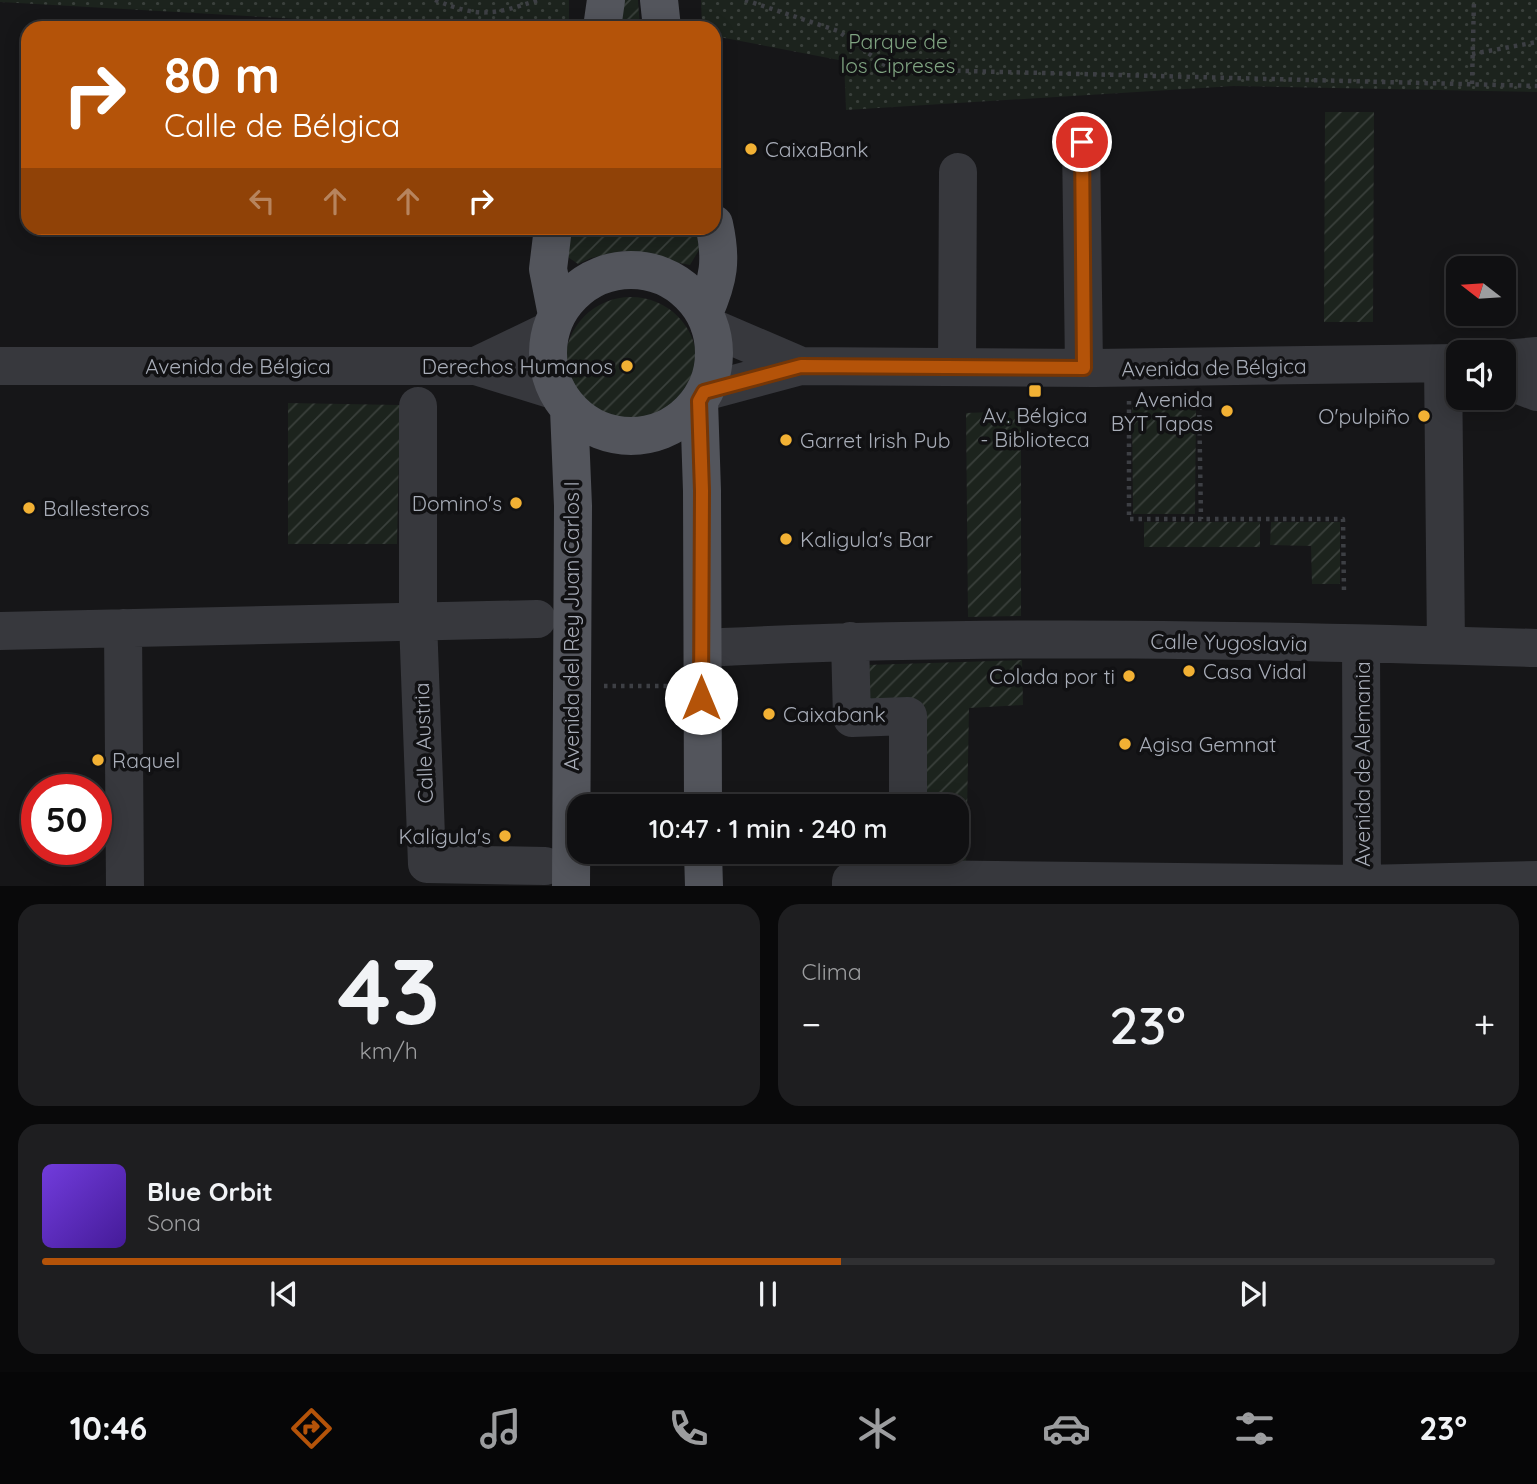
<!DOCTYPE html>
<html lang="es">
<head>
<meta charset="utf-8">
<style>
	body { margin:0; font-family:Quicksand,sans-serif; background:#1e1e20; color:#f1f3f6; height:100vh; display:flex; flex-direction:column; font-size:26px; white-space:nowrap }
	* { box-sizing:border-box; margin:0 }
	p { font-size:23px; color:#9c9d9f }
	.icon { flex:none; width:38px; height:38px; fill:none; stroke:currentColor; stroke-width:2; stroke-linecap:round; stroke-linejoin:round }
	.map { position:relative; height:886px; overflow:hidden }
	.drawer { display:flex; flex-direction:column; gap:18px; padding:18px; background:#09090a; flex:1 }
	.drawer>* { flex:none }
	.guide { position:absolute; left:21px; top:21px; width:700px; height:214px; border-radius:21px; box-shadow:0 4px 18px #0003,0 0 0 2px #303032; background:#b45309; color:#fff; overflow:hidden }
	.needle { width:46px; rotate:287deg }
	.buttons { position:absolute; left:1446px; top:256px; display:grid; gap:14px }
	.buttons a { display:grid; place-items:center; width:70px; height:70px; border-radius:14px; background:#101012; box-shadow:0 4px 18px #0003,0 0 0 2px #303032; font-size:35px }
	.speed { position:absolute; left:21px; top:774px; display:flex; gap:14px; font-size:35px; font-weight:700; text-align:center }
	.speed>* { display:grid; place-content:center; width:91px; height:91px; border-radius:50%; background:#101012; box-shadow:0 4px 18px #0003,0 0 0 2px #303032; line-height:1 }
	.speed .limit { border:10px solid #d22; background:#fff; color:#111 }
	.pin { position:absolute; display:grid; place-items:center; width:60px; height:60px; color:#fff; margin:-30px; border:4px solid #fff; border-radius:50%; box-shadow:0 2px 7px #0007 }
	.me { position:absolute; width:77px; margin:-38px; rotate:0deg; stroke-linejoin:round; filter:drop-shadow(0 0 5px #0008) }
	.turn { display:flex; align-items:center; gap:24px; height:147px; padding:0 28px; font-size:32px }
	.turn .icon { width:91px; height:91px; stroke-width:2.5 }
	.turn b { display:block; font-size:49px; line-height:60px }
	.lanes { display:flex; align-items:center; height:66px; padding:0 28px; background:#0003; justify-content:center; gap:35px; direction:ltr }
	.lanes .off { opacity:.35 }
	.big { font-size:52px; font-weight:600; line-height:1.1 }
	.drawer .widget { flex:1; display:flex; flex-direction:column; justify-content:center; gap:10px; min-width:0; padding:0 24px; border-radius:21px; background:#1e1e20 }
	.drawer .dial { align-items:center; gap:0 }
	.dial b { font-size:91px; line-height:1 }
	.song { display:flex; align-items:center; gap:21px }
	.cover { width:84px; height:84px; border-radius:10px; background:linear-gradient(135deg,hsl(260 70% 55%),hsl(260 70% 35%)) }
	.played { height:7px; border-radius:4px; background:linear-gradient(90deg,#b45309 55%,#303032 55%) }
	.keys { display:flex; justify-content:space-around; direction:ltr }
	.heat { display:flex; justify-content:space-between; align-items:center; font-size:38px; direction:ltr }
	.drawer .tiles { flex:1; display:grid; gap:18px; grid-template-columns:1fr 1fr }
	.widget:last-child { grid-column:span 2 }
	.trip { position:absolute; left:567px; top:794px; width:402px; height:70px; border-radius:21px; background:#101012; box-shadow:0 4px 18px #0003,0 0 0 2px #303032; font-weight:600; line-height:70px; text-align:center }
	.tab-bar { display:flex; height:112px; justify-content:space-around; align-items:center; background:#060607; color:#9c9d9f }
	.tab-bar .icon { width:49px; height:49px }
	.tab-bar .active { color:#b45309 }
	.tab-bar b { font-size:32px; color:#f1f3f6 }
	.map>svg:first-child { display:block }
</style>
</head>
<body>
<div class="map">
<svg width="1537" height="886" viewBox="0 0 1537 886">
	<defs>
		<pattern id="park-dots" width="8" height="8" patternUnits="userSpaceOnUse" patternTransform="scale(1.75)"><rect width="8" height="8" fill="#1c231d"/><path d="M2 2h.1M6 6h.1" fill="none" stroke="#3a403c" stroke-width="1.8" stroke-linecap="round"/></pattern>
		<pattern id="garden-furrows" width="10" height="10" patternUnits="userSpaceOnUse" patternTransform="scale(1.75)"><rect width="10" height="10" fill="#1c231d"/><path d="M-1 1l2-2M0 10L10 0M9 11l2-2" fill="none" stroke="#3a403c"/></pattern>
	</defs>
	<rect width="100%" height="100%" fill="#161618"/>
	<!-- park -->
	<path fill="url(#park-dots)" d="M0,0H569V22H485L484,28H456L0,2Z
		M701,0H1537V92L1234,86L846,110L844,61L714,36V28H702Z"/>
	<!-- garden -->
	<path fill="url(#garden-furrows)" d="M620,0H638L640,28H621Z
		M1325,112H1374L1373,322H1324Z
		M564,228H698L699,250L690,265L669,261L653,254L623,251L591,258L578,264L565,255Z
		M565 363a66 66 0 1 1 132 0a66 66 0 1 1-132 0Z
		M288,403L400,405L397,544H288Z
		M1132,405H1196L1195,514H1133Z
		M1021,411V616L968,617L966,413Z
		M1144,522H1260V547H1144Z
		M1271,522H1340V584H1312L1311,546L1270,545Z
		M1022,660L1023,705L969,708L966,868H916V852H957V807H916L915,701L866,703V665Z"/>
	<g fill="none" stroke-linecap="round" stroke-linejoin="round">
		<!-- path -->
		<path stroke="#3d3f44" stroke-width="4.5" stroke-dasharray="3.5 5" stroke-linecap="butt" d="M435,0C479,18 494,15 538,0
			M745,0L838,31L890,69L1537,86
			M1472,54L1537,42
			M1472,84L1474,0
			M1199,398L1201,519
			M1129,401V519H1343L1344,593
			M604,686H672"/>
		<!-- minor -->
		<path stroke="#37383d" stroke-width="38" d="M1081,142L1084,368
			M710,327L801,366
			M1503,359L1537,356
			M1443,364L1446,645
			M0,366H476L557,391
			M476,366L551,330
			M957,367L958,172
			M1503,379L1537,392
			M704,392L801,366L1095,368L1458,363
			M418,406V621L427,864L545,866
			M123,628L125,886
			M0,631L537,619
			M850,641L852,718L908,716V807
			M1361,644L1362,886
			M723,647C994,634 1266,640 1537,648
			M851,886V881L909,879L1362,884L1537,880"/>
		<!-- major -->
		<path stroke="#53555c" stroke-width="38" d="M659,0L662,28
			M602,28L606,0
			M553,228L548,269L557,315
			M548 353a83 83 0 1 1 166 0a83 83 0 1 1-166 0Z
			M704,313C719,279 722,260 714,224
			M699,401L702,491L703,807
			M569,409L573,506L571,886
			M703,852L704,886"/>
	</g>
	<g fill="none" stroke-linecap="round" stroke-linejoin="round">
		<!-- route casing -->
		<g stroke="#753606" stroke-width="18">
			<path id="route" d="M701,698L702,491L699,401L704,392L801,366L1084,368L1082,142"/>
		</g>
		<!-- route -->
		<use href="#route" stroke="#b45309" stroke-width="12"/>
	</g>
	<!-- markers -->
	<g fill="#f2b134" stroke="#111113" stroke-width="2.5">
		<circle cx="751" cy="149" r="7"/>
		<circle cx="627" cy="366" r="7"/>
		<rect x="1028" y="384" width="14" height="14" rx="3.5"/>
		<circle cx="1227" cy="411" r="7"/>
		<circle cx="1424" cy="416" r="7"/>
		<circle cx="786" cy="440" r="7"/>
		<circle cx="516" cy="503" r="7"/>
		<circle cx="29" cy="508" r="7"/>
		<circle cx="786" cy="539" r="7"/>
		<circle cx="1189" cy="671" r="7"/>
		<circle cx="1129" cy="676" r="7"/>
		<circle cx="769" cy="714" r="7"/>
		<circle cx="1125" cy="744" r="7"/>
		<circle cx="98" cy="760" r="7"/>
		<circle cx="505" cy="836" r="7"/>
	</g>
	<g text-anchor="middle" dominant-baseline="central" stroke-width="7" stroke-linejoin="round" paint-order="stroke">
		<!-- park labels -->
		<g font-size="21" fill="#7fa381" stroke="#111113">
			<text x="898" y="41">Parque de<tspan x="898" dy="24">los Cipreses</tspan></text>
		</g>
		<!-- poi labels -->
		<g font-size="21" fill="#a8adb8" stroke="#111113" text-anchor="start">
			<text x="765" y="149">CaixaBank</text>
			<text x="613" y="366" text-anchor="end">Derechos Humanos</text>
			<text x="1213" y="399" text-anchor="end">Avenida<tspan x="1213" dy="24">BYT Tapas</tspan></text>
			<text x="1035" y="415" text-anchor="middle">Av. Bélgica<tspan x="1035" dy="24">- Biblioteca</tspan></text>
			<text x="1410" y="416" text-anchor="end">O'pulpiño</text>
			<text x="800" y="440">Garret Irish Pub</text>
			<text x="502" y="503" text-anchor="end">Domino's</text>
			<text x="43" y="508">Ballesteros</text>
			<text x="800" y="539">Kaligula's Bar</text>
			<text x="1203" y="671">Casa Vidal</text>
			<text x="1115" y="676" text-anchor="end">Colada por ti</text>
			<text x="783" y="714">Caixabank</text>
			<text x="1139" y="744">Agisa Gemnat</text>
			<text x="112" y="760">Raquel</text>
			<text x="491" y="836" text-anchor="end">Kalígula's</text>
		</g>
		<!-- street labels -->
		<g font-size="21" fill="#a8adb8" stroke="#111113">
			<text x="238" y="366">Avenida de Bélgica</text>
			<text transform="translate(1214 367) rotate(-1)">Avenida de Bélgica</text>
			<text transform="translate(571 626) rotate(-90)">Avenida del Rey Juan Carlos I</text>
			<text transform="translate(1229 642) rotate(1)">Calle Yugoslavia</text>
			<text transform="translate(423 743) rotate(-92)">Calle Austria</text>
			<text transform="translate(1362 764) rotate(-90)">Avenida de Alemania</text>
		</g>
	</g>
</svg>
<div class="buttons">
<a><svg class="needle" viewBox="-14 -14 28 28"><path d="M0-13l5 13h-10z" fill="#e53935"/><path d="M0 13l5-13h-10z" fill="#9c9d9f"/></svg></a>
<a><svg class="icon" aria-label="sound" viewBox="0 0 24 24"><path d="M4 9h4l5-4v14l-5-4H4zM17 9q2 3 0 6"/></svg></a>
</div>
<div class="speed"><div class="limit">50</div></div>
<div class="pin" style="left:1082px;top:142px;background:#d93025"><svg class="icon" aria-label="arrive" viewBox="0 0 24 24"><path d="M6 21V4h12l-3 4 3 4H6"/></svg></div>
<svg class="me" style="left:701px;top:698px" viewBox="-20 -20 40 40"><circle r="19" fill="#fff"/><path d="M0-13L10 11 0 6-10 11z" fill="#b45309"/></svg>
<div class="trip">10:47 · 1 min · 240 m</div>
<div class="guide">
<div class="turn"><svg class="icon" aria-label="right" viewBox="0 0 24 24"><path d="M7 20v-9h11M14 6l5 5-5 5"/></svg><div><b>80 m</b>Calle de Bélgica</div></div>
<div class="lanes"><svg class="icon off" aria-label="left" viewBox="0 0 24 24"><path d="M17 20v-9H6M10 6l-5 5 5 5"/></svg><svg class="icon off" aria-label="ahead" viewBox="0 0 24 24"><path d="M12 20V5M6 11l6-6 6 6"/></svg><svg class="icon off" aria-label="ahead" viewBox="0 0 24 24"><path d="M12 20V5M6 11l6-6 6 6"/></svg><svg class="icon" aria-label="right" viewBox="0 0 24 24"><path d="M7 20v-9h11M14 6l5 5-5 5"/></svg></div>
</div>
</div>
<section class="drawer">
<div class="tiles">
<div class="widget dial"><b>43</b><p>km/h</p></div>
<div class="widget"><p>Clima</p>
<div class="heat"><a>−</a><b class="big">23°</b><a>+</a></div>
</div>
<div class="widget">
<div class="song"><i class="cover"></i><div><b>Blue Orbit</b><p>Sona</p></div></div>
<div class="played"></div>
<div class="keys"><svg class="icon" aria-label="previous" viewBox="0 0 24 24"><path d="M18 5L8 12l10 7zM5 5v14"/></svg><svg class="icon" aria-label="pause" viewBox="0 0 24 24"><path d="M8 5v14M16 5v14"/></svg><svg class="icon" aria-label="next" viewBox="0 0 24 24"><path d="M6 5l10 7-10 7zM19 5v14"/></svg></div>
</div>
</div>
</section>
<nav class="tab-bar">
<b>10:46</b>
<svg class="icon active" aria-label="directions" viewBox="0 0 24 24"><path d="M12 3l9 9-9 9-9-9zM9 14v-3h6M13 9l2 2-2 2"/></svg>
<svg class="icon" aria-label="music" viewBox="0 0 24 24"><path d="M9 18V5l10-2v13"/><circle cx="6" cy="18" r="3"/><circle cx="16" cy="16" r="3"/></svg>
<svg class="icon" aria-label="phone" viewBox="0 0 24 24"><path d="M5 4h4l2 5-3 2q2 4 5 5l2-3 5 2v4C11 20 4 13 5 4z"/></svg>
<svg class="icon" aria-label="climate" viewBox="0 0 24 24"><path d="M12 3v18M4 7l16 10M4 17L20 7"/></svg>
<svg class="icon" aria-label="car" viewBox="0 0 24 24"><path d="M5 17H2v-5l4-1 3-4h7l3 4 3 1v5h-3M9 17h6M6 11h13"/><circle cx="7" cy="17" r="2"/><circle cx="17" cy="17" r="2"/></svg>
<svg class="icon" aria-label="filters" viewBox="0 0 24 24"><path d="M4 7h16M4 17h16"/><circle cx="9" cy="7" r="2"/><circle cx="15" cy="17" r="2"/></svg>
<b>23°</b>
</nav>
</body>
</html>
